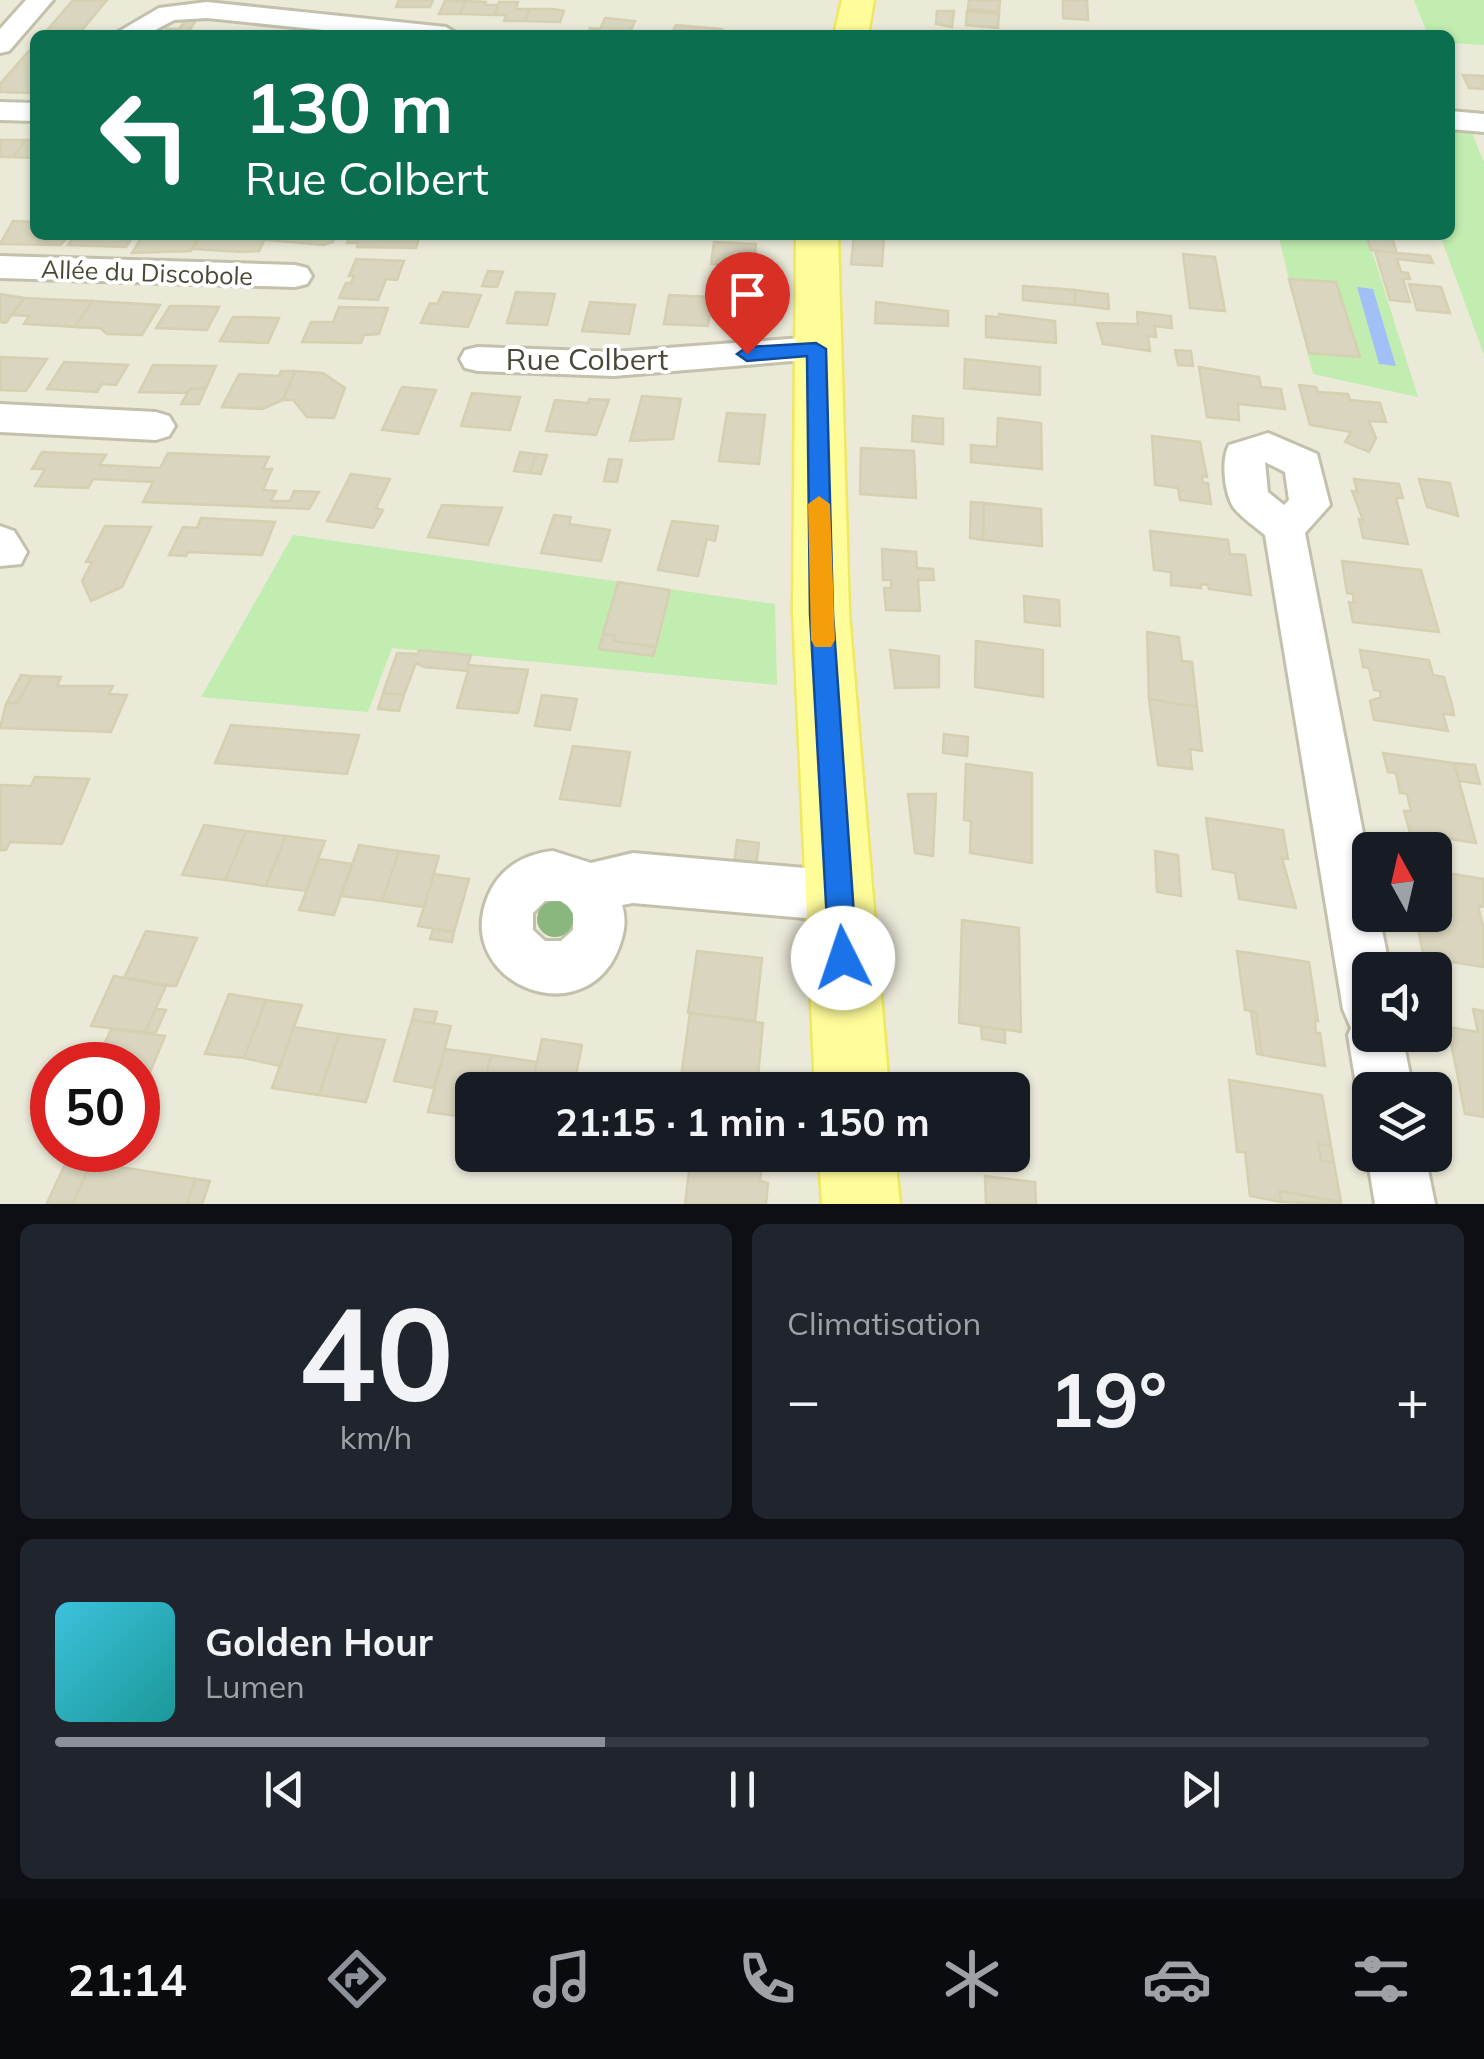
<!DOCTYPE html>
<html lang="fr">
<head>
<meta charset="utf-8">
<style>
	body { margin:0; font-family:Mulish,sans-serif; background:#20242c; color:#f1f3f6; height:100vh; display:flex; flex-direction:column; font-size:38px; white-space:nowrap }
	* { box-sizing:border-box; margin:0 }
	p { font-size:32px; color:#9ea1a6 }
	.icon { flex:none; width:55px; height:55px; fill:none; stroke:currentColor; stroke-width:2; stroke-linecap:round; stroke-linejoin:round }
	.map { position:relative; height:1204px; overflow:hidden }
	.panel { display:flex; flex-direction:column; gap:20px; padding:20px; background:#0d0f14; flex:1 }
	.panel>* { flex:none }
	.hud { position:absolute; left:30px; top:30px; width:1425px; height:210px; border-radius:15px; box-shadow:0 2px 8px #0004; background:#0b6e4f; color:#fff; overflow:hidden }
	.needle { width:65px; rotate:352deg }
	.controls { position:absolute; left:1352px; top:832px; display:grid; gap:20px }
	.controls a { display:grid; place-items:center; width:100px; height:100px; border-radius:15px; background:#171b24; box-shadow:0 2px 8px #0004; font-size:50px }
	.speed { position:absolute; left:30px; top:1042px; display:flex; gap:20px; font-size:50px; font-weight:700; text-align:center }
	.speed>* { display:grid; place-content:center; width:130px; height:130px; border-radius:50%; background:#171b24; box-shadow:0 2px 8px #0004; line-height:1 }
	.speed .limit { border:15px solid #d22; background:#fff; color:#111 }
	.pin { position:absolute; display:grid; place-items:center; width:85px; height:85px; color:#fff; margin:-102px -42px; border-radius:50% 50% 50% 0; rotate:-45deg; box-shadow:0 0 10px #0007 }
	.pin .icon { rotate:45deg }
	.me { position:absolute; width:110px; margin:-55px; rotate:356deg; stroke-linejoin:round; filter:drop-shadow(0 0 8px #0008) }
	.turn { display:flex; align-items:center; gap:35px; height:210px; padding:0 50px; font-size:45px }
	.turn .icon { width:130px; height:130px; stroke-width:2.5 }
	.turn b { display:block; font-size:70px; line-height:85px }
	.big { font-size:75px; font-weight:700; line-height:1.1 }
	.panel .tile { flex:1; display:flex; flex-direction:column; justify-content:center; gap:15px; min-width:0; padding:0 35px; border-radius:15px; background:#20242c }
	.panel .dial { align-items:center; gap:0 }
	.dial b { font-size:130px; line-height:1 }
	.song { display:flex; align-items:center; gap:30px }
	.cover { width:120px; height:120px; border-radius:15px; background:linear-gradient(135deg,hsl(190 70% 55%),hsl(180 70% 35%)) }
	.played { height:10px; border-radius:5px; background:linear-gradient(90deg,#8c9099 40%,#363941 40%) }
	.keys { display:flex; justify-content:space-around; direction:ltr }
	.heat { display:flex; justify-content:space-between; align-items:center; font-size:55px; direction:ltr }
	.panel .tiles { flex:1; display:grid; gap:20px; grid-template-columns:1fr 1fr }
	.tile:last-child { grid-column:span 2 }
	.trip { position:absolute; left:455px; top:1072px; width:575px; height:100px; border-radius:15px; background:#171b24; box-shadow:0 2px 8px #0004; font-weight:700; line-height:100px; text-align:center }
	.tabs { display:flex; height:160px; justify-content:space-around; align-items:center; background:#090b0e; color:#9ea1a6 }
	.tabs .icon { width:70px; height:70px }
	.tabs .on { color:#8c9099 }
	.tabs b { font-size:45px; color:#f1f3f6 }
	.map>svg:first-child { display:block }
</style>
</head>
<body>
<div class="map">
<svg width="1484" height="1204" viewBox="0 0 1484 1204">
	<rect width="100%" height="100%" fill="#f6f6ea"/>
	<!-- residential -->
	<path fill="#ebe9d8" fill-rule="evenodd" d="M0,0H1484V1204H0ZM35,35H1450V235H35ZM1370,850H1435V915H1370ZM1370,970H1435V1035H1370ZM52,1065H138V1150H52ZM472,1090H1012V1155H472ZM1370,1090H1435V1155H1370Z"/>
	<!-- green -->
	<path fill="#c2edb0" d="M1414,0H1484V45L1450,43V35H1428Z
		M1450,131L1472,133L1484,162V355L1440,235H1450Z
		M1278,235H1367L1418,397L1313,374Z
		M293,535L775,604L777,685L392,648L368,712L201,697Z"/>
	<!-- water -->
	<path fill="#a2bff7" d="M1357,287L1373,289L1396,366L1379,364Z"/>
	<!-- building -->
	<path fill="#d9d5be" stroke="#d5d0b1" stroke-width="2.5" d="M73,0H107L78,35H43Z
		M399,0H433L430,7H396Z
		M969,0H1000L999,12L968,9Z
		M1063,0H1087L1088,20L1063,18Z
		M445,1H465L460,14H439Z
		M465,1L486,2L485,5H498L495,15L460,14Z
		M499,2H518L516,9H529L525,21H504L506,15H495Z
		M529,9H553L564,11L560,22L525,21Z
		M937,11H954L952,27L936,24Z
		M967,11L999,14L998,28L966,25Z
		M605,18L635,21L629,35H587L590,28L600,29Z
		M187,19H197L186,35H162L167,29H179Z
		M676,25L722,29L720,35H671Z
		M35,44V87L30,93L0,92V84Z
		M1463,75L1484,76V89L1469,88Z
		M0,140H26L13,157H0Z
		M26,140H35V158L13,157Z
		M13,221L35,222V235H69L61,245L0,244Z
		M75,235H134L126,247L68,245Z
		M143,235H201L191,251L132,253Z
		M201,235H267L259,251L242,252L192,249Z
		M267,235H335L333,242L324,245L265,240Z
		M351,235H420L416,248L357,247L358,243H347Z
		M854,235H884L882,266L851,264Z
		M1366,235H1391L1397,253L1371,250Z
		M714,242L756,244L754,264H711Z
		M1375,251L1430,256L1433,263L1397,259L1401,272L1408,273L1410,279H1403L1410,302L1390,300Z
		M1183,254L1215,257L1225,311L1190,308Z
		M356,259L404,261L397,280L386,279L378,300L339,298L346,283H351L354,276H349Z
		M488,271L503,272L497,287L482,286Z
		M1289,279L1336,282L1360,357L1309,353Z
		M1409,284L1441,287L1450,313L1417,310Z
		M1023,286L1075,290V305L1023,300Z
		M1075,290L1108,294L1109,309L1075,305Z
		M443,292L481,295L468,327L421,323L430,303L437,304Z
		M516,292L555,294L547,325L507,323Z
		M0,294L24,298L6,323L0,322Z
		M669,295L712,297L708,326L664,324Z
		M24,298L43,299L92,301L75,327L24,324L29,316L11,315Z
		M92,301L160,305L142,335L107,334L100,328L75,327Z
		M590,302L635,305L629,334L582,331Z
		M876,302L948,311V326L875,323Z
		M170,306H187L219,307L207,330L156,328Z
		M339,307L388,308L379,334L364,335L361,343L302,342L311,322H333Z
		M1137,312L1171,316L1172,328L1155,326L1156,337L1148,336L1150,351L1103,344L1097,323L1138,324Z
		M999,314L1055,321L1056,343L986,337V316L999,317Z
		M233,317H249L279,318L268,343L220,341Z
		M1175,350L1191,351L1193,366L1178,365Z
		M0,357L47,359L26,391L0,390Z
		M965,359L1040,367V395L964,388Z
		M64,362L128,365L116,385L102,384L97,392L47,389Z
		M153,365L216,366L206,388L190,389L187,393L139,392Z
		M1199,367L1259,377L1261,387L1281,389L1285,409L1238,404L1239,420L1207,417Z
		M281,371H295L283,400L262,409L222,407L239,374L279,376Z
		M295,371L323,373L345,388L334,418L307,417L293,400H283Z
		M1299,385L1316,387L1318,392L1348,394L1350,400L1380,403L1386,422L1369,421L1376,438L1369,452L1345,442L1351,432L1310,425Z
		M402,387L436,390L418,434L382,430Z
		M206,388L199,404H181L190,389Z
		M472,393L520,397L510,430L461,426Z
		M642,396L681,399L673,439L630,441Z
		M589,399L609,400L596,435L546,431L555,400L588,403Z
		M727,413L765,415L759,464L719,461Z
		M913,416L943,419V444L912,441Z
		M998,418L1041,423L1042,469L971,462V445L997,447Z
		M1152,436L1200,442L1207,477L1202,476L1203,483H1208L1211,504L1180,500L1178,488L1155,485Z
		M861,448L914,451L916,498L860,494Z
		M42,452L106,455L100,465L160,468L168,453L269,457L263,469H272L263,490L276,491L271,501H290L294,491L319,492L309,509L143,502L153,482L93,479L88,488L35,486L45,469H32Z
		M520,452L536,454L530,473L514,471Z
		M536,454L547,455L541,474L530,473Z
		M609,459L622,460L617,482L604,481Z
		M351,474L390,479L376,508L383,510L373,528L327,521Z
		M1354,479L1399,484L1403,498H1396L1408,544L1363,538L1359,519L1363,520L1352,491L1357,492Z
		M1419,479L1450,483L1458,516L1427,507Z
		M971,502L984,503L983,540L970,538Z
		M984,503L1041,509L1042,546L983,540Z
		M442,505L502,508L488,545L428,537Z
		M554,515L571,517L569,524L610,530L601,561L541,553Z
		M201,518L275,522L262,555L188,552L186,556L169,555L183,527L197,528Z
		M672,521L718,526L715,541L707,539L698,576L658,570Z
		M105,526L151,527L122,587L91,601L82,581L92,562H86Z
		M1150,531L1228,540L1230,554L1245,555L1251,595L1209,589L1208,585L1201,584V588L1171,585V572L1154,570Z
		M882,549L916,552L917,568L933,569L934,580H918L920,611L886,610L884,588H891V580H883Z
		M1342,561L1421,570L1439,632L1353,622L1349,602L1354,603L1353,594L1347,593Z
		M618,582L670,590L656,647L614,641L615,636L603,634Z
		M1024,596L1059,600L1060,626L1025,622Z
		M1147,632L1179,637L1182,661L1192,662L1197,707L1149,699Z
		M603,634L615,636L614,641L656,647L653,656L599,649Z
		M976,641L1043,650V697L975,687Z
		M419,650L471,655L468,665L528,670L518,713L457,708L468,671L424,667L416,663L404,695L383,693L397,653L418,654Z
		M890,650L939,656V687L895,688Z
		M1360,650L1429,660L1433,675L1444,677L1452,705L1454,715L1443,714L1448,731L1374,720L1370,701L1381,697L1380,691L1374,690L1369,668L1363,667Z
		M21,675L32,676L18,702L6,704Z
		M32,676L61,677L57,686H113L109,694L127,695L111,732L0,728L6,704L18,702Z
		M383,693L404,695L399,711L378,709Z
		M542,695L577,699L570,730L535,726Z
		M1149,699L1197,707L1202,751L1190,749L1192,769L1158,765Z
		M231,725L359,735L347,774L215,763Z
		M944,734L968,737L967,756L943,753Z
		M573,746L630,752L620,806L560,799Z
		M1383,753L1454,763L1476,843L1410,833L1404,811H1411L1407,794L1400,793L1396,773L1388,772Z
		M1454,763L1475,765L1480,784L1459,781Z
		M966,764L1032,773V863L970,853L971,821L964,820Z
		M35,777L89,779L62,844L10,842L6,850H0V785L31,786Z
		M908,794H936L933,856L915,853Z
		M1206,818L1283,830L1288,859L1282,858L1296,908L1239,899L1235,873L1213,869Z
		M204,825L246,831L225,880L182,875Z
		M246,831L286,836L266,886L225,880Z
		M286,836L325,841L306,891L266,886Z
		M737,840L759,843L755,874L733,872Z
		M359,845L399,851L382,901L341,896Z
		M399,851L439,856L424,907L382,901Z
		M1155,851L1178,855L1181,896L1157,892Z
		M319,859L352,864L334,915L299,910Z
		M1435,871L1484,879V907L1478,906L1484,930V967L1424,958L1415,915H1435Z
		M434,874L469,879L454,932L418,926Z
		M962,920L1019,928L1021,1032L959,1023Z
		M433,929L454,932L452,942L430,939Z
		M146,931L197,938L176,986L124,978Z
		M697,951L762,958L755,1021L688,1013Z
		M1237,951L1309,962L1318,1021L1315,1020L1316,1033H1320L1325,1066L1262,1055L1256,1012L1245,1010Z
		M114,976L166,986L145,1032L91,1026Z
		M229,994L266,1000L244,1058L205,1054Z
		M266,1000L302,1005L280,1066L244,1058Z
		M156,1008L166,1010L155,1034L145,1032Z
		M415,1009L437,1012L434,1023L412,1020Z
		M1473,1009L1484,1011V1117L1465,1114L1448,1027L1478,1032Z
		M1251,1011L1256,1012L1262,1055L1257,1054Z
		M690,1013L763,1023L757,1087L681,1077Z
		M412,1020L451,1026L434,1088L394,1081Z
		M981,1026L1005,1030V1043L982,1039Z
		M294,1027L339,1034L319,1095L272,1088Z
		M111,1029L165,1036L143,1089H138V1065H95Z
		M339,1034L385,1040L366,1102L319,1095Z
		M542,1039L582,1045L573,1090H531Z
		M445,1049L491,1055L483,1090H472V1118L428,1112Z
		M491,1055L537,1062L531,1090H483Z
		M1229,1080L1322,1095L1331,1146L1318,1144L1321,1161L1334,1163L1341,1202L1280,1191L1281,1202L1250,1196L1245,1152H1237Z
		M705,1081L757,1087L768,1090H704Z
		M1318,1144L1331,1146L1334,1163L1321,1161Z
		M76,1150H114L108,1165L196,1179L186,1204H73L91,1162L72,1159Z
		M691,1155H763L760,1181L768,1183L766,1204H685Z
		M68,1158L91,1162L73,1204L47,1203Z
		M985,1176L1035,1182L1036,1204H986Z
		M196,1179L210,1181L202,1204H186Z
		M1280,1191L1341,1202V1204L1281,1202Z"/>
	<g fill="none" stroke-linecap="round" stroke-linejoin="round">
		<!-- minor casing -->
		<g stroke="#c3c1ab" stroke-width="6">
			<path id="minor" d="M26,0H53L9,51L0,53V29Z
				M207,2L446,27L459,35H371L207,18L174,20L146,35H113L159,8Z
				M0,102L35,103V121L0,120Z
				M1450,111L1484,114V132L1450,129Z
				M0,256L295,265L307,268L312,276L307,284L295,287L0,278Z
				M816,337L828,340L834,349L828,358L614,376L478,371L465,368L460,359L465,350L478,347L614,352Z
				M0,404L156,412L169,416L175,426L169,436L156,440L0,432Z
				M1268,433L1317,454L1330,505L1305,533L1370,869V915H1379L1390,970H1370V1035H1402L1413,1090H1370V1112L1365,1110L1357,1090L1348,1035L1351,1028L1343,1009L1265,535C1255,527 1242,518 1234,508C1224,494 1221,459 1229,445ZM1265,462L1285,472L1289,500L1284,505L1268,492Z
				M0,526L14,531L27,552L21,564L0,566Z
				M553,851L591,863L633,853L839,871L857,878L864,896L857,914L839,921L633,903L622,905C627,922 624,934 618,950C582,1036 452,982 488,896C499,869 523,854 553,851ZM545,901H561L573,913V930L561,941H545L533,930V913Z
				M1370,1147V1155H1425L1435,1204H1375L1367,1155Z"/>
		</g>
		<!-- major casing -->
		<g stroke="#efe860" stroke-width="5">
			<path id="major" d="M842,0H874L868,35H834Z
				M796,235H838L849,613L889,1090H815L793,613Z
				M819,1155H895L900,1204H822Z"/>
		</g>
		<!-- minor -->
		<use href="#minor" fill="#fff" fill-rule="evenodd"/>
		<!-- major -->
		<use href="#major" fill="#fffc9a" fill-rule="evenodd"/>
	</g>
	<!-- trees -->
	<circle fill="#89b77d" cx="555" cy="919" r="18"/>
	<!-- route -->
	<path fill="#1a73e8" stroke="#114b97" stroke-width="2.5" d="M816,343L826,349L833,614L857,958L853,967L843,972L833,967L829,958L810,614L807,356L747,361L737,354L747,347Z"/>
	<!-- slow -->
	<path fill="#f59e0b" d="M819,496L830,504L835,640L831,647H815L811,640L808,504Z"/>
	<g text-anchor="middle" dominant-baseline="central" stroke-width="8" stroke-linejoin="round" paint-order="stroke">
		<!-- far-street labels -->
		<g font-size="25" fill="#4b4837" stroke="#fff">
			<text transform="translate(147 272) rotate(2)">Allée du Discobole</text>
		</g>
		<!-- street labels -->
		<g font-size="30" fill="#4b4837" stroke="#fff">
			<text x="587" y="359">Rue Colbert</text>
		</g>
	</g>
</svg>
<div class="controls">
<a><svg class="needle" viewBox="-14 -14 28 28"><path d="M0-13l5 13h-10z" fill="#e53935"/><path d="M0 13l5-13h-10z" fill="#9ea1a6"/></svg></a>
<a><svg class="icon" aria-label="sound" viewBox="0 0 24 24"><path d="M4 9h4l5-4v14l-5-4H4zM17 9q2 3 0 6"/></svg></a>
<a><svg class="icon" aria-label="layers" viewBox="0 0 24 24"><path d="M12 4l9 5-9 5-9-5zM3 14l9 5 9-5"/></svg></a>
</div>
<div class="speed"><div class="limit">50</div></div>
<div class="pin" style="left:747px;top:354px;background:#d93025"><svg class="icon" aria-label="arrive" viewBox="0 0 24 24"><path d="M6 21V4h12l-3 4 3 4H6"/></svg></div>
<svg class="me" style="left:843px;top:958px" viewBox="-20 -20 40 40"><circle r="19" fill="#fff"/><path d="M0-13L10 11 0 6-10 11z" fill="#1a73e8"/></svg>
<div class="trip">21:15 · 1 min · 150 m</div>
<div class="hud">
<div class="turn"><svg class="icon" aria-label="left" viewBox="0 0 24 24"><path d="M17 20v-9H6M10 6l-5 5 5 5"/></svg><div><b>130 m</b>Rue Colbert</div></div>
</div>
</div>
<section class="panel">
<div class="tiles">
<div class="tile dial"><b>40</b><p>km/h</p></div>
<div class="tile"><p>Climatisation</p>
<div class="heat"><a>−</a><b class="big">19°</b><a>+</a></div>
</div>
<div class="tile">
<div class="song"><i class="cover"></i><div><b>Golden Hour</b><p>Lumen</p></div></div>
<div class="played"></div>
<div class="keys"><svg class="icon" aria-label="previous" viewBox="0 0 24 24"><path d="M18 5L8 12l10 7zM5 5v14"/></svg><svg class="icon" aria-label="pause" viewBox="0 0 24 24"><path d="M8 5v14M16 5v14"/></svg><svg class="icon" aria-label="next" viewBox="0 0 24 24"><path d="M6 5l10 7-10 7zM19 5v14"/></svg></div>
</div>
</div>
</section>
<nav class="tabs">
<b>21:14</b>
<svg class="icon on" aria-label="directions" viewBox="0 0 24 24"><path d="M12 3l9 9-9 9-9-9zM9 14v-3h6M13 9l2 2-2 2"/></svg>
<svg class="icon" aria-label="music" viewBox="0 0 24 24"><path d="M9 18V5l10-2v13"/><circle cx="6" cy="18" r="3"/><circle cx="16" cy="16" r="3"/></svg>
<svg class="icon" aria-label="phone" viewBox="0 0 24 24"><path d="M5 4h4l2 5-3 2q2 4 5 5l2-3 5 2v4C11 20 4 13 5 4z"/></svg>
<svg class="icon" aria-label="climate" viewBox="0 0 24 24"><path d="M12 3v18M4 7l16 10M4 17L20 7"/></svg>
<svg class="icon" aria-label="car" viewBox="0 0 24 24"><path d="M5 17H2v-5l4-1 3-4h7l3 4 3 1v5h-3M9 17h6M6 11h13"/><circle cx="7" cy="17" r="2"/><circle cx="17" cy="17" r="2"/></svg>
<svg class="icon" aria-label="filters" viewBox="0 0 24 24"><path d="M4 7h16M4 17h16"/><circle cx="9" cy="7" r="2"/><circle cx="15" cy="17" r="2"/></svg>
</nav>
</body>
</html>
